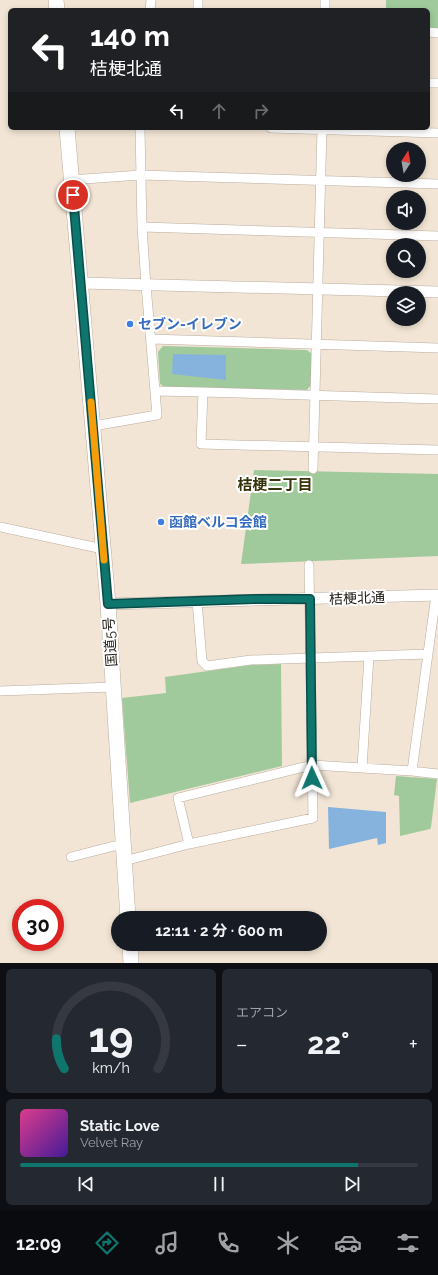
<!DOCTYPE html>
<html lang="ja">
<head>
<meta charset="utf-8">
<style>
	:root { --surface:#171b24; --page:#242831; --text:#f1f3f6; --muted:#9ea1a6; --line:#363941; --accent:#0f766e }
	body { margin:0; font-family:Raleway,"Noto Sans JP",sans-serif; background:var(--page); color:var(--text); height:100vh; display:flex; flex-direction:column; font-size:15px; white-space:nowrap }
	* { box-sizing:border-box; margin:0 }
	p { font-size:13px; color:var(--muted) }
	.icon { flex:none; width:22px; height:22px; fill:none; stroke:currentColor; stroke-width:2; stroke-linecap:round; stroke-linejoin:round }
	.map { position:relative; height:963px; overflow:hidden }
	.details { display:flex; flex-direction:column; gap:6px; padding:6px; background:#0d0f14; flex:1 }
	.details>* { flex:none }
	.top-card { position:absolute; left:8px; top:8px; width:422px; height:122px; border-radius:6px; box-shadow:0 2px 6px #0003; background:#202124; color:#fff; overflow:hidden }
	.needle { width:26px; rotate:11deg }
	.controls { position:absolute; left:386px; top:142px; display:grid; gap:8px }
	.controls a { display:grid; place-items:center; width:40px; height:40px; border-radius:50%; background:var(--surface); box-shadow:0 2px 6px #0003; font-size:20px }
	.speed { position:absolute; left:12px; top:899px; display:flex; gap:8px; font-size:20px; font-weight:700; text-align:center }
	.speed>* { display:grid; place-content:center; width:52px; height:52px; border-radius:50%; background:var(--surface); box-shadow:0 2px 6px #0003; line-height:1 }
	.speed .limit { border:6px solid #d22; background:#fff; color:#111 }
	.pin { position:absolute; display:grid; place-items:center; width:34px; height:34px; color:#fff; margin:-17px; border:2px solid #fff; border-radius:50%; box-shadow:0 1px 4px #0007 }
	.me { position:absolute; width:44px; margin:-22px; rotate:359deg; stroke-linejoin:round; filter:drop-shadow(0 0 3px #0008) }
	.turn { display:flex; align-items:center; gap:14px; height:84px; padding:0 16px; font-size:18px }
	.turn .icon { width:52px; height:52px; stroke-width:2.5 }
	.turn b { display:block; font-size:28px; line-height:34px }
	.lanes { display:flex; align-items:center; height:38px; padding:0 16px; background:#0003; justify-content:center; gap:20px; direction:ltr }
	.lanes .off { opacity:.35 }
	.big { font-size:30px; font-weight:700; line-height:1.1 }
	.details .tile { flex:1; display:flex; flex-direction:column; justify-content:center; gap:6px; min-width:0; padding:0 14px; border-radius:6px; background:var(--page) }
	.details .dial { align-items:center; gap:0 }
	.dial svg { height:104px; overflow:visible; fill:none; stroke:var(--line); stroke-width:7; stroke-linecap:round; text-anchor:middle }
	.dial text { fill:var(--text); stroke:none }
	.song { display:flex; align-items:center; gap:12px }
	.cover { width:48px; height:48px; border-radius:6px; background:linear-gradient(135deg,hsl(330 70% 55%),hsl(260 70% 35%)) }
	.played { height:4px; border-radius:2px; background:linear-gradient(90deg,var(--accent) 85%,var(--line) 85%) }
	.keys { display:flex; justify-content:space-around; direction:ltr }
	.heat { display:flex; justify-content:space-between; align-items:center; font-size:22px; direction:ltr }
	.details .tiles { flex:1; display:grid; gap:6px; grid-template-columns:1fr 1fr }
	.tile:last-child { grid-column:span 2 }
	.trip { position:absolute; left:111px; top:911px; width:216px; height:40px; border-radius:20px; background:var(--surface); box-shadow:0 2px 6px #0003; font-weight:700; line-height:40px; text-align:center }
	.tabs { display:flex; height:64px; justify-content:space-around; align-items:center; background:#090b0e; color:var(--muted) }
	.tabs .icon { width:28px; height:28px }
	.tabs .active { color:var(--accent) }
	.tabs b { font-size:18px; color:var(--text) }
	.map>svg:first-child { display:block }
	.green { fill:#a1ca9c }
	.water { fill:#86b3de }
	.lines { fill:none; stroke-linecap:round; stroke-linejoin:round }
	.minor-casing { stroke:#baad9f; stroke-width:10 }
	.tertiary-casing { stroke:#baad9f; stroke-width:12 }
	.trunk-casing { stroke:#baad9f; stroke-width:16 }
	.minor { stroke:#fff; stroke-width:9 }
	.tertiary { stroke:#fff; stroke-width:11 }
	.trunk { stroke:#fff; stroke-width:15 }
	.route-casing { stroke:#0a4d48; stroke-width:10 }
	.route { stroke:#0f766e; stroke-width:7 }
	.slow { stroke:#f59e0b; stroke-width:7 }
	.shop-dot { fill:#3f7fe0; stroke:#fff; stroke-width:1.5 }
	.labels { text-anchor:middle; dominant-baseline:central; stroke-width:4; stroke-linejoin:round; paint-order:stroke }
	.shop-label { font-size:14px; font-weight:bold; fill:#366cbe; stroke:#fff; text-anchor:start }
	.street-label { font-size:14px; fill:#201b15; stroke:#fff }
	.neighbourhood-label { font-size:15px; font-weight:bold; fill:#363409; stroke:#fff }
</style>
</head>
<body>
<div class="map">
<svg width="438" height="963" viewBox="0 0 438 963">
	<rect width="100%" height="100%" fill="#f2e5d5"/>
	<path class="green" d="M386,0H438V29L428,28V10H386Z
		M163,346L307,350L312,354L311,385L307,390L165,387L160,384L158,352Z
		M254,470L438,474V556L241,564Z
		M281,664L282,766L130,803L122,698L166,693L165,677L251,665Z
		M396,776L437,779L431,827L430,829L400,836L399,796L394,795Z"/>
	<path class="water" d="M173,354L226,355V380L172,374Z
		M328,807L386,812V843L378,845L377,838L329,849Z"/>
	<g class="lines">
		<defs>
			<path id="minor" d="M150,10L151,0
				M198,10V0
				M325,10V0
				M428,32L438,33
				M428,83H438
				M271,128L438,133
				M71,180L140,175L438,184
				M142,227L438,236
				M151,339L438,348
				M155,391L203,392L201,444L438,450
				M203,392L438,399
				M93,426L157,415L146,285L142,227L140,128
				M313,469L322,128
				M0,527L103,549
				M197,601L202,661L207,666L251,660L427,654
				M0,691L113,687
				M362,768L369,656
				M412,771L438,774
				M189,844L178,798L312,765L412,771L436,595
				M71,857L114,846H123
				M124,861L189,844L313,818L309,565"/>
			<path id="tertiary" d="M81,283L438,292
				M108,604L438,595"/>
			<path id="trunk" d="M56,0L57,10
				M67,128L108,604L128,918
				M130,944L131,963"/>
		</defs>
		<use href="#minor" class="minor-casing"/>
		<use href="#tertiary" class="tertiary-casing"/>
		<use href="#trunk" class="trunk-casing"/>
		<use href="#minor" class="minor"/>
		<use href="#tertiary" class="tertiary"/>
		<use href="#trunk" class="trunk"/>
	</g>
	<g class="lines">
		<defs>
			<path id="route" d="M73,195L108,604L254,599H310L312,778"/>
		</defs>
		<use href="#route" class="route-casing"/>
		<use href="#route" class="route"/>
		<path class="slow" d="M91,402L104,560"/>
	</g>
	<g class="shop-dot">
		<circle cx="130" cy="324" r="4"/>
		<circle cx="161" cy="522" r="4"/>
	</g>
	<g class="labels">
		<g class="shop-label">
			<text x="138" y="324">セブン-イレブン</text>
			<text x="169" y="522">函館ベルコ会館</text>
		</g>
		<g class="street-label">
			<text transform="translate(357 598) rotate(-2)">桔梗北通</text>
			<text transform="translate(110 642) rotate(-94)">国道5号</text>
		</g>
		<g class="neighbourhood-label">
			<text x="275" y="485">桔梗二丁目</text>
		</g>
	</g>
</svg>
<div class="controls">
<a><svg class="needle" viewBox="-14 -14 28 28"><path d="M0-13l5 13h-10z" fill="#e53935"/><path d="M0 13l5-13h-10z" fill="#9ea1a6"/></svg></a>
<a><svg class="icon" aria-label="sound" viewBox="0 0 24 24"><path d="M4 9h4l5-4v14l-5-4H4zM17 9q2 3 0 6"/></svg></a>
<a><svg class="icon" aria-label="search" viewBox="0 0 24 24"><circle cx="10" cy="10" r="6"/><path d="M15 15l6 6"/></svg></a>
<a><svg class="icon" aria-label="layers" viewBox="0 0 24 24"><path d="M12 4l9 5-9 5-9-5zM3 14l9 5 9-5"/></svg></a>
</div>
<div class="speed"><div class="limit">30</div></div>
<div class="pin" style="left:73px;top:195px;background:#d93025"><svg class="icon" aria-label="arrive" viewBox="0 0 24 24"><path d="M6 21V4h12l-3 4 3 4H6"/></svg></div>
<svg class="me" style="left:312px;top:778px" viewBox="-20 -20 40 40"><path d="M0-17L14 15 0 8-14 15z" fill="#0f766e" stroke="#fff" stroke-width="4"/></svg>
<div class="trip">12:11 · 2 分 · 600 m</div>
<div class="top-card">
<div class="turn"><svg class="icon" aria-label="left" viewBox="0 0 24 24"><path d="M17 20v-9H6M10 6l-5 5 5 5"/></svg><div><b>140 m</b>桔梗北通</div></div>
<div class="lanes"><svg class="icon" aria-label="left" viewBox="0 0 24 24"><path d="M17 20v-9H6M10 6l-5 5 5 5"/></svg><svg class="icon off" aria-label="ahead" viewBox="0 0 24 24"><path d="M12 20V5M6 11l6-6 6 6"/></svg><svg class="icon off" aria-label="right" viewBox="0 0 24 24"><path d="M7 20v-9h11M14 6l5 5-5 5"/></svg></div>
</div>
</div>
<section class="details">
<div class="tiles">
<div class="tile dial"><svg viewBox="0 0 100 80">
<path d="M14 69A42 42 0 1 1 86 69"/>
<path d="M14 69A42 42 0 0 1 8 46" stroke="#0f766e"/>
<text x="50" y="56" font-size="32" font-weight="700">19</text>
<text x="50" y="72" font-size="11">km/h</text>
</svg></div>
<div class="tile"><p>エアコン</p>
<div class="heat"><a>−</a><b class="big">22°</b><a>+</a></div>
</div>
<div class="tile">
<div class="song"><i class="cover"></i><div><b>Static Love</b><p>Velvet Ray</p></div></div>
<div class="played"></div>
<div class="keys"><svg class="icon" aria-label="previous" viewBox="0 0 24 24"><path d="M18 5L8 12l10 7zM5 5v14"/></svg><svg class="icon" aria-label="pause" viewBox="0 0 24 24"><path d="M8 5v14M16 5v14"/></svg><svg class="icon" aria-label="next" viewBox="0 0 24 24"><path d="M6 5l10 7-10 7zM19 5v14"/></svg></div>
</div>
</div>
</section>
<nav class="tabs">
<b>12:09</b>
<svg class="icon active" aria-label="directions" viewBox="0 0 24 24"><path d="M12 3l9 9-9 9-9-9zM9 14v-3h6M13 9l2 2-2 2"/></svg>
<svg class="icon" aria-label="music" viewBox="0 0 24 24"><path d="M9 18V5l10-2v13"/><circle cx="6" cy="18" r="3"/><circle cx="16" cy="16" r="3"/></svg>
<svg class="icon" aria-label="phone" viewBox="0 0 24 24"><path d="M5 4h4l2 5-3 2q2 4 5 5l2-3 5 2v4C11 20 4 13 5 4z"/></svg>
<svg class="icon" aria-label="climate" viewBox="0 0 24 24"><path d="M12 3v18M4 7l16 10M4 17L20 7"/></svg>
<svg class="icon" aria-label="car" viewBox="0 0 24 24"><path d="M5 17H2v-5l4-1 3-4h7l3 4 3 1v5h-3M9 17h6M6 11h13"/><circle cx="7" cy="17" r="2"/><circle cx="17" cy="17" r="2"/></svg>
<svg class="icon" aria-label="filters" viewBox="0 0 24 24"><path d="M4 7h16M4 17h16"/><circle cx="9" cy="7" r="2"/><circle cx="15" cy="17" r="2"/></svg>
</nav>
</body>
</html>
